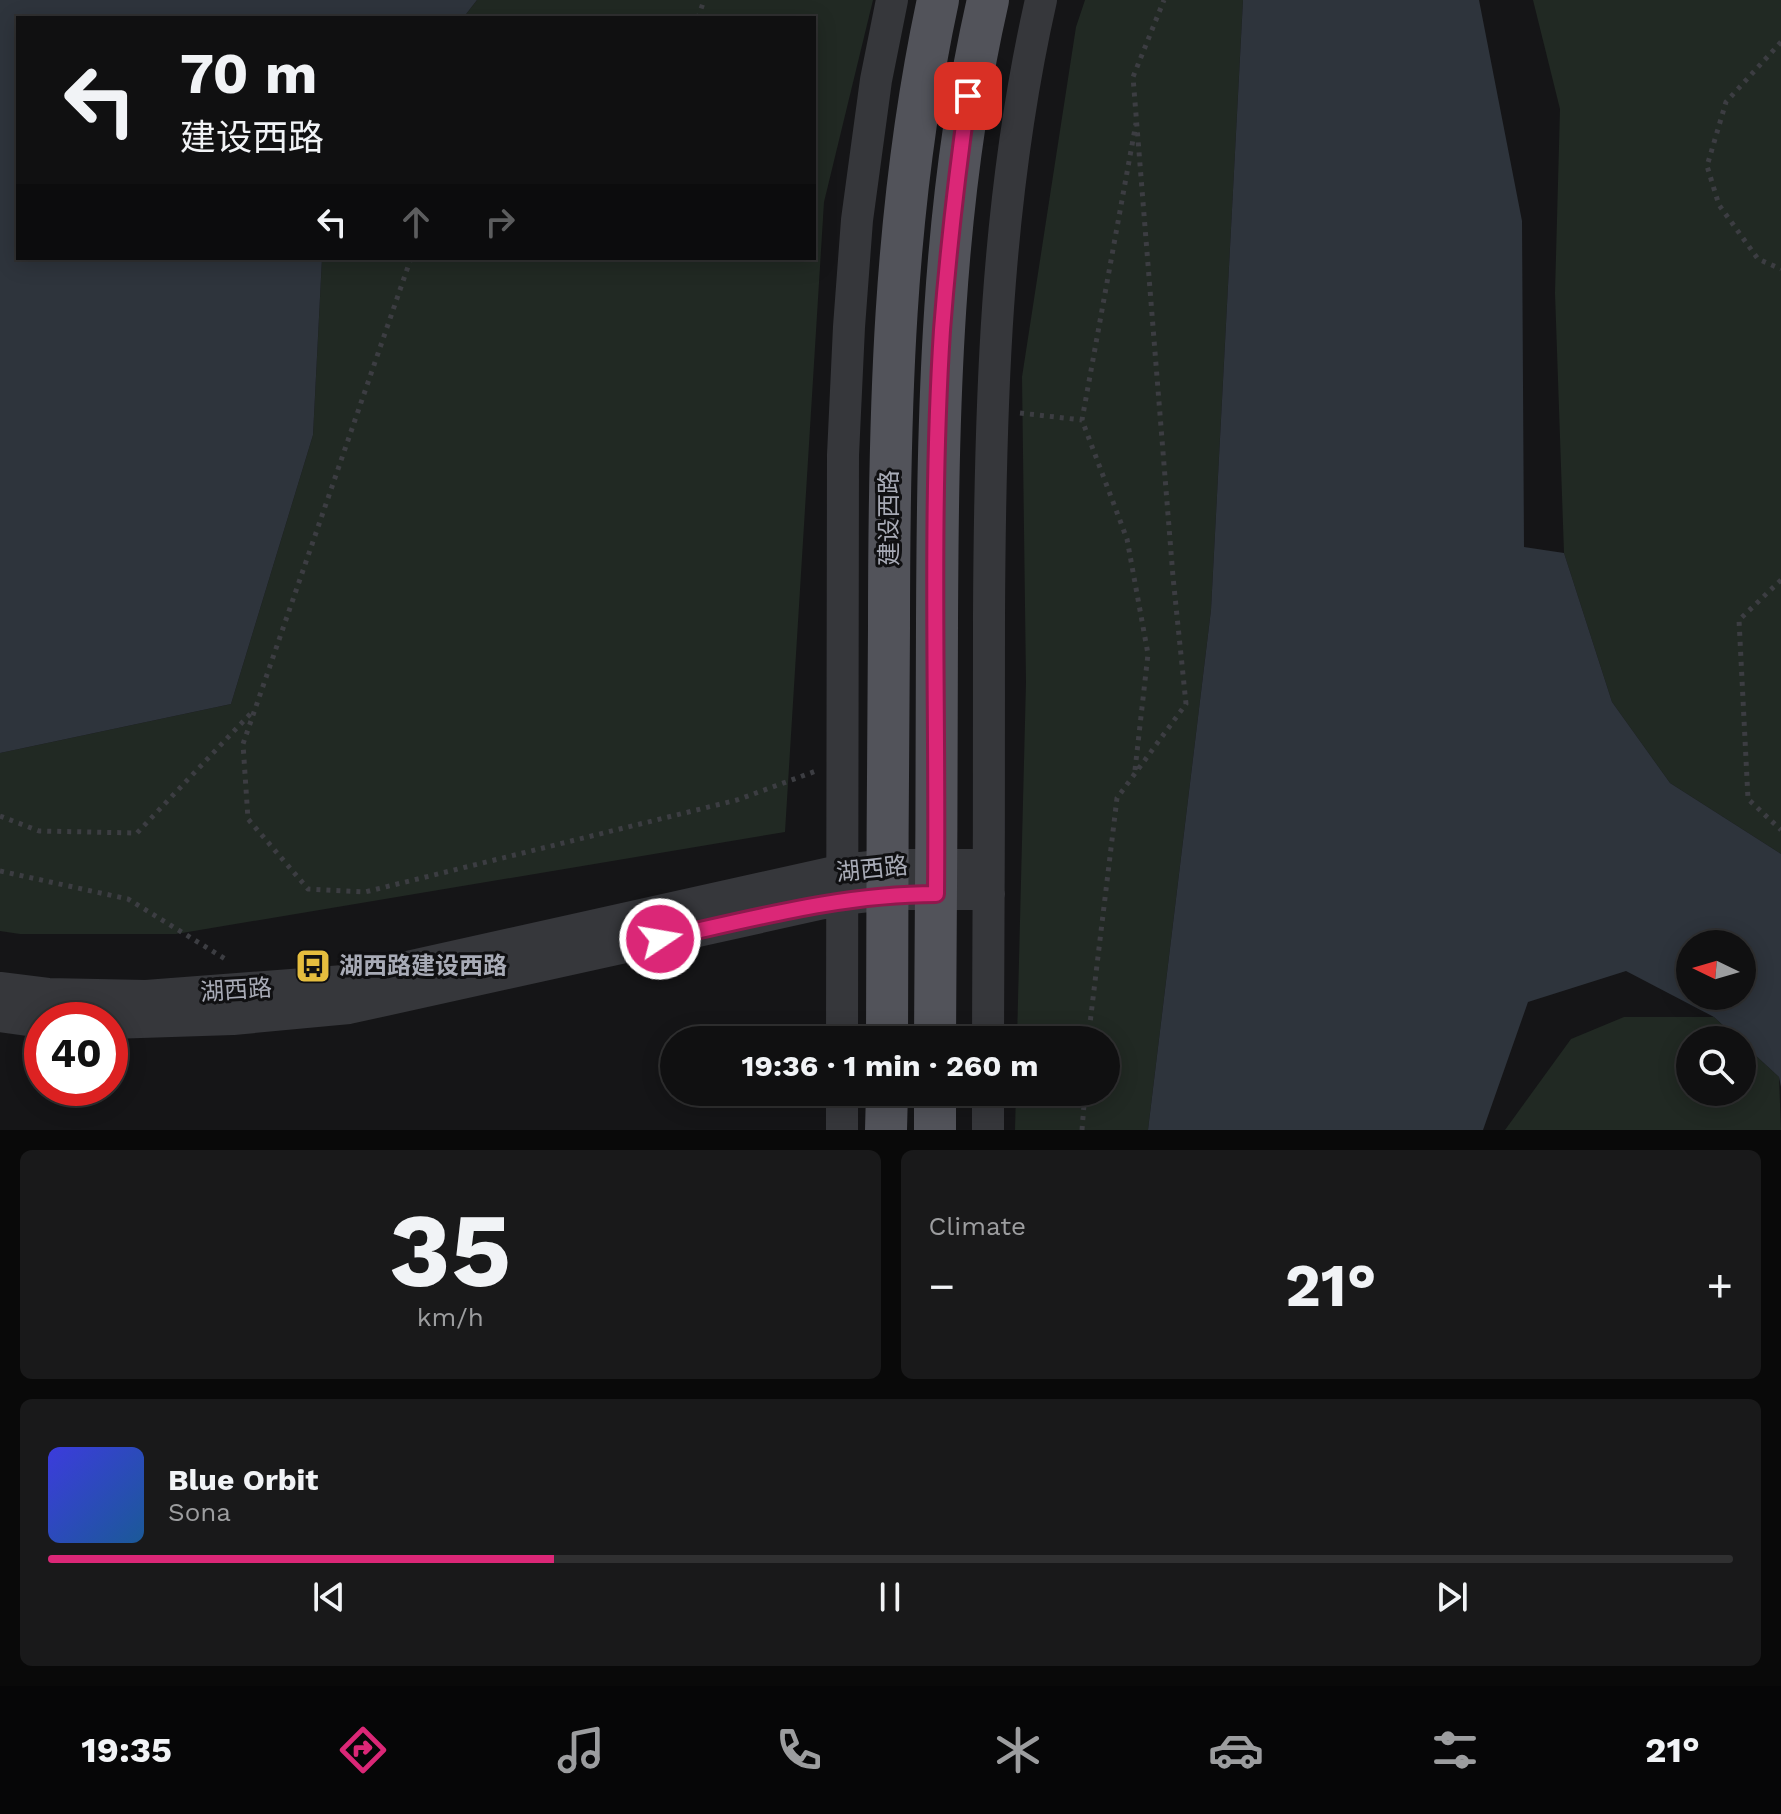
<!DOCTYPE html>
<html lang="en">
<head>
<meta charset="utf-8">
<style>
	:root { --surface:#101011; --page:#19191a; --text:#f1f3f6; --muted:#9c9d9f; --line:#303031; --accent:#db2777 }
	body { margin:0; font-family:"Work Sans","Noto Sans SC",sans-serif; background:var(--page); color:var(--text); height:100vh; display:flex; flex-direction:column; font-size:30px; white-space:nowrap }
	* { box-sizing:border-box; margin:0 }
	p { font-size:26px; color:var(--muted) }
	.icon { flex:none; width:44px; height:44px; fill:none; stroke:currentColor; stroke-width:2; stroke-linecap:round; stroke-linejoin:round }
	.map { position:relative; height:1130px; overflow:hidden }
	.side { display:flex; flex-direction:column; gap:20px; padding:20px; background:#090909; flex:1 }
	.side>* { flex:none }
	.banner { position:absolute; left:16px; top:16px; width:800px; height:244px; border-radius:0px; box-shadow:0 4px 20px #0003,0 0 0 2px var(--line); background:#101011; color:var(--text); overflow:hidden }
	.needle { width:52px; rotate:275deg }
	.tools { position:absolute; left:1676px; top:930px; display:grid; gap:16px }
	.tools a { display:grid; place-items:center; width:80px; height:80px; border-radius:50%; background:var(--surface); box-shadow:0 4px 20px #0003,0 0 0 2px var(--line); font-size:40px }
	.speed { position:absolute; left:24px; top:1002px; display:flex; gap:16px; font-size:40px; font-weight:700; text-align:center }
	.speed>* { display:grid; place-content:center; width:104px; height:104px; border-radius:50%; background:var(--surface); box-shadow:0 4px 20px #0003,0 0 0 2px var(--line); line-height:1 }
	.speed .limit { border:12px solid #d22; background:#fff; color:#111 }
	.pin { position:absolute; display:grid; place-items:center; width:68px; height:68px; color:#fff; margin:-34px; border-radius:16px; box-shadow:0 4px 12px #0006 }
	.me { position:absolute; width:88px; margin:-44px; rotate:78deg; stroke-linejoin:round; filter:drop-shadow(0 0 6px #0008) }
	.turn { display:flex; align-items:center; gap:28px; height:168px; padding:0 32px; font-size:36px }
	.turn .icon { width:104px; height:104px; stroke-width:2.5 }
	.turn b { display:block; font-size:56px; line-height:68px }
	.lanes { display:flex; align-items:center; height:76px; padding:0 32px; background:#0003; justify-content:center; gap:40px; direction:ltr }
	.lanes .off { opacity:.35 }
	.big { font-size:60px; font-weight:700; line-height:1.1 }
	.side .tile { flex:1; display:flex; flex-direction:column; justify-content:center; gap:12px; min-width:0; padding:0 28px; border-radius:12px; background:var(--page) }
	.side .dial { align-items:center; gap:0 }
	.dial b { font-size:104px; line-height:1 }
	.song { display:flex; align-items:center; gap:24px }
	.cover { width:96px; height:96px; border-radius:12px; background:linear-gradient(135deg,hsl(240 70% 55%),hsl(210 70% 35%)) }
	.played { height:8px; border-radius:4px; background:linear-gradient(90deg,var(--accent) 30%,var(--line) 30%) }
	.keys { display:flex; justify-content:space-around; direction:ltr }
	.heat { display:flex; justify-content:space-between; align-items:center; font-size:44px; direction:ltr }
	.side .tiles { flex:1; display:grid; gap:20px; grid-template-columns:1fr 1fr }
	.tile:last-child { grid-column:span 2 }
	.trip { position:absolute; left:660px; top:1026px; width:460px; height:80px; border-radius:40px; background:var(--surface); box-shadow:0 4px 20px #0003,0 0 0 2px var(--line); font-weight:700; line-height:80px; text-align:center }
	.menu { display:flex; height:128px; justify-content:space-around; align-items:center; background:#060607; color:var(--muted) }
	.menu .icon { width:56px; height:56px }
	.menu .current { color:var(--accent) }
	.menu b { font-size:36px; color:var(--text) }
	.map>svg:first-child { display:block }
	.green { fill:#212923 }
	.water { fill:#2e343c; fill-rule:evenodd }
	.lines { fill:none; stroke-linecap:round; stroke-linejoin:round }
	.path { stroke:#3c3d42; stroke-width:5; stroke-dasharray:4 6; stroke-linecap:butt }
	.tertiary { stroke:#36373b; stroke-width:32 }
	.primary { stroke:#52535a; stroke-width:42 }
	.route-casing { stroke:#8e194d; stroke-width:20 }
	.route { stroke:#db2777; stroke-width:14 }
	.labels { text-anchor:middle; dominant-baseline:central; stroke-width:6; stroke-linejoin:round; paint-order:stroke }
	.street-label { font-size:24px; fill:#a8abb6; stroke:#101012 }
	.poi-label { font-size:24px; font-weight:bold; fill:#a8abb6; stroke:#101012; text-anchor:start }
</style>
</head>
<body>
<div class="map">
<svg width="1781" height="1130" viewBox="0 0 1781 1130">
	<rect width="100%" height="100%" fill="#151517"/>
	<path class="green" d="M477,0H873L824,202L785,832L176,934H20L0,931V753L231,704L313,435L322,258H814V18H463Z
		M1085,0H1243L1211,610L1148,1130H1015L1016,1092H1106V1040H1017L1026,682L1022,377L1076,27Z
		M1533,0H1781V854L1670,783L1612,702L1564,553L1555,293L1560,109Z
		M1624,1017H1714L1738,1040H1690V1092H1742V1043L1779,1077L1781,1130H1505L1571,1039Z"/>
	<path class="water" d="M0,0H477L463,18H18V258H322L313,435L231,704L0,753Z
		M1243,0H1479L1522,221L1524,547L1564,553L1612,702L1670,783L1781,854V1087L1779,1077L1714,1017L1626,971L1528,1002L1483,1130H1148L1211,610ZM1690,944H1742V996H1690Z"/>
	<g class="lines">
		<path class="path" d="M698,18L704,0
			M1781,42L1726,102L1707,166L1719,205L1758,259L1781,269
			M411,258L243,744L248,819L308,889L365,892L737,800L816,771
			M1020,413L1082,420
			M1781,580L1739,620L1748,799L1781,830
			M1135,770L1148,654L1127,539L1082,420L1136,123
			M0,816L39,831L137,833L253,711
			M0,871L128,899L227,960
			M1088,1040L1117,798L1186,704L1173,577L1133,77L1164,0
			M1082,1130L1085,1092"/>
		<path class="tertiary" d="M0,988L48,994L146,996L344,981L843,870L888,865H988
			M0,1016L42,1022
			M110,1023L233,1019L349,1008L842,899L887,894H989
			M842,1040L843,455L849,327L857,220L876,80L892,0
			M988,1040C989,898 989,757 989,615C990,408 995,203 1041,0
			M842,1130V1092
			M988,1130V1092"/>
		<path class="primary" d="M887,1040C887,903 888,765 889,628C889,415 893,209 938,0
			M935,1040C936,900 937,761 937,621C938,412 941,205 988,0
			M886,1130L887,1092
			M935,1130V1092"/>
	</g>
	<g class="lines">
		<defs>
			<path id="route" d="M660,939C752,919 841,894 936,894C938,706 930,518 942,330C948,252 957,174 968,96"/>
		</defs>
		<use href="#route" class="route-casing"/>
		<use href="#route" class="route"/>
	</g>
	<defs>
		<symbol id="bus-square" viewBox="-11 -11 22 22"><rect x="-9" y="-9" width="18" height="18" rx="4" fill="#e5bd3e" stroke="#101012"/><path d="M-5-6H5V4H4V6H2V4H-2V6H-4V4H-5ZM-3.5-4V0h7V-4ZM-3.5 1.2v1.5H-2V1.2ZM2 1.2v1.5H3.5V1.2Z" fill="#111"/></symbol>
	</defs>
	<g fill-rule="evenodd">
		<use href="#bus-square" x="293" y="946" width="40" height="40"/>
	</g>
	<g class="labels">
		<g class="street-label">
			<text transform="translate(889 518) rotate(-90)">建设西路</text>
			<text transform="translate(872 869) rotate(-6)">湖西路</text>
			<text transform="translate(236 990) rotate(-4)">湖西路</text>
		</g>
		<g class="poi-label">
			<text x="339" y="966">湖西路建设西路</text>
		</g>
	</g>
</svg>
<div class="tools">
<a><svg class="needle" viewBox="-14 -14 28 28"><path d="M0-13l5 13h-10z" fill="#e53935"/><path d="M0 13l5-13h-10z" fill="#9c9d9f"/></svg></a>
<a><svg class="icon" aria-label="search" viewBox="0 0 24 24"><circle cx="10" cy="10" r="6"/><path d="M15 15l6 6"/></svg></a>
</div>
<div class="speed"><div class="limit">40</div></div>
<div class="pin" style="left:968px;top:96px;background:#d93025"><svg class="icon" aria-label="arrive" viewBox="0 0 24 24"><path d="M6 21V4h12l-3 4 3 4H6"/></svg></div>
<svg class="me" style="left:660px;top:939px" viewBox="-20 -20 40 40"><circle r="17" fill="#db2777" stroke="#fff" stroke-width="3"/><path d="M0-11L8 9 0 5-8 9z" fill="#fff"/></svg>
<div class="trip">19:36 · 1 min · 260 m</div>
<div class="banner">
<div class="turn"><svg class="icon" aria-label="left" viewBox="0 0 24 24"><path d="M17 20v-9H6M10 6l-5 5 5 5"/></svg><div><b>70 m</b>建设西路</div></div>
<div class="lanes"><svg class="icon" aria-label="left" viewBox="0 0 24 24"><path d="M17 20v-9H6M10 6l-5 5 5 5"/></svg><svg class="icon off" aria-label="ahead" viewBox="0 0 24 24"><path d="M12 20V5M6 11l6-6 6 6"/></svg><svg class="icon off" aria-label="right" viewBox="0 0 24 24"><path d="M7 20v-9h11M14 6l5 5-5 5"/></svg></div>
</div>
</div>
<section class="side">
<div class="tiles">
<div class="tile dial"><b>35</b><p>km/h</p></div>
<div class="tile"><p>Climate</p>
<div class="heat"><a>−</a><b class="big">21°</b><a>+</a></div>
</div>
<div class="tile">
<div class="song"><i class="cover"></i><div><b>Blue Orbit</b><p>Sona</p></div></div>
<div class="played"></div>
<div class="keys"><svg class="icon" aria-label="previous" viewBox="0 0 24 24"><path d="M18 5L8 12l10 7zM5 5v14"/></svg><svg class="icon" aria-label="pause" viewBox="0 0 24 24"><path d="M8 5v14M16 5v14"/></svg><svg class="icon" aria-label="next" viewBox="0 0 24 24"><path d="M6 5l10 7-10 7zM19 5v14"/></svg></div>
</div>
</div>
</section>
<nav class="menu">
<b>19:35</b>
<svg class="icon current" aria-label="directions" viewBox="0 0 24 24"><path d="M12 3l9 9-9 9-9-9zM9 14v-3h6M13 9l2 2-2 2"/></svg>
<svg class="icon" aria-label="music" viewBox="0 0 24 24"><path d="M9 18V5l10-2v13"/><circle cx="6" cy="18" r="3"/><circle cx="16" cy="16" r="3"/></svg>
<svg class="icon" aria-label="phone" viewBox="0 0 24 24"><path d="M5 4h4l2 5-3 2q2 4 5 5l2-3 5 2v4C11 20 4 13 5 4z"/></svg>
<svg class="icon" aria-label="climate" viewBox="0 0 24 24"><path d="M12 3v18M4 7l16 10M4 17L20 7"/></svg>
<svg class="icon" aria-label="car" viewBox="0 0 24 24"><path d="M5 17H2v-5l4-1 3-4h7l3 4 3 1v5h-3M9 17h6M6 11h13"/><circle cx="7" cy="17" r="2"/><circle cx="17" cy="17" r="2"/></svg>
<svg class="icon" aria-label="filters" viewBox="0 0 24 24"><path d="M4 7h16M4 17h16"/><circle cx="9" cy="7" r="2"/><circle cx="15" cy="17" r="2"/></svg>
<b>21°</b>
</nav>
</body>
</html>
